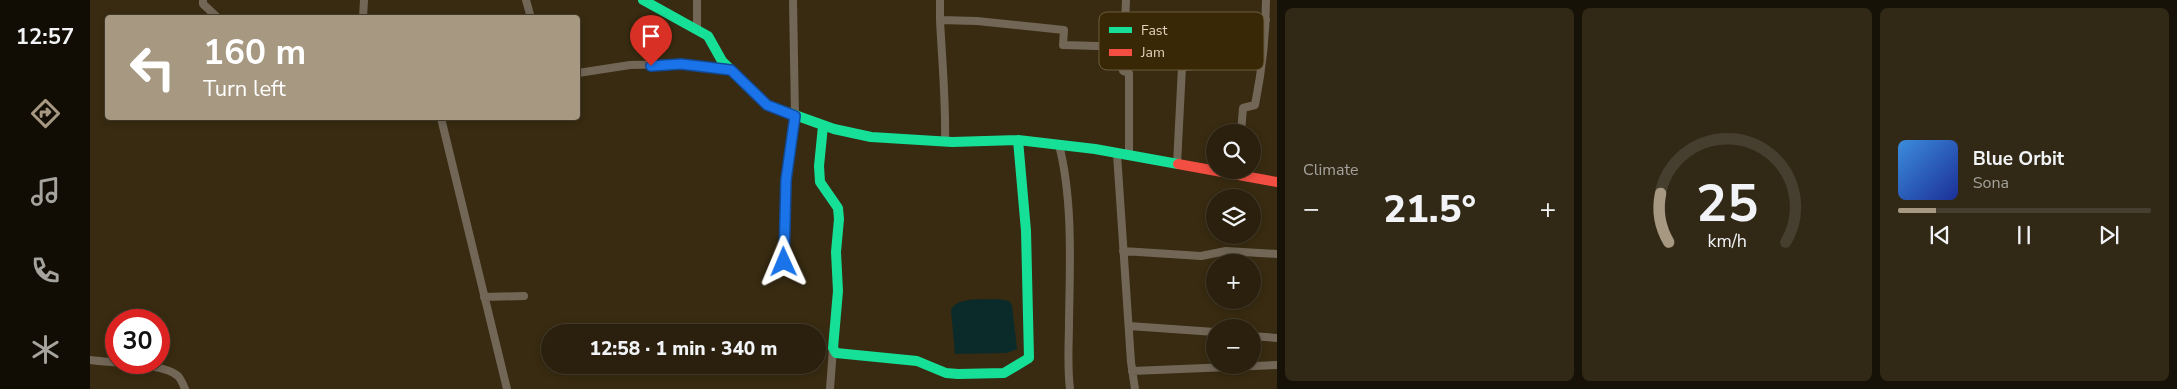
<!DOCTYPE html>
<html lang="en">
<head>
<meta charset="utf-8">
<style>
	:root { --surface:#2a200d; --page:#322816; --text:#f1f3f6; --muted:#a5a39d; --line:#463e2e; --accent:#a69881 }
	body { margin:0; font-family:"Nunito Sans",sans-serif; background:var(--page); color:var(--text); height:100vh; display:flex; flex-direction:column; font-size:19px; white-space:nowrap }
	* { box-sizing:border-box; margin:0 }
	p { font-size:16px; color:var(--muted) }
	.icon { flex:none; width:28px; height:28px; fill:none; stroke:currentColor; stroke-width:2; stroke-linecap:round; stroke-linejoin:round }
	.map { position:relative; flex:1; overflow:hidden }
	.drawer { display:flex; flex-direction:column; gap:8px; padding:8px; background:#171207; width:900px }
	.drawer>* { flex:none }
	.banner { position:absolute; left:15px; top:15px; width:475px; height:105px; border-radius:5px; box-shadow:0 2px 8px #0003,0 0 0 1px var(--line); background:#a69881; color:#fff; overflow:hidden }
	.buttons { position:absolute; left:1116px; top:124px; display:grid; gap:10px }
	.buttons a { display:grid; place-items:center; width:55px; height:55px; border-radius:50%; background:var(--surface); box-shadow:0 2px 8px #0003,0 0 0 1px var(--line); font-size:25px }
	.speed { position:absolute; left:15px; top:309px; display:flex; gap:10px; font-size:25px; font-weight:700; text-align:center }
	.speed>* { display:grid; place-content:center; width:65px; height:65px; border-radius:50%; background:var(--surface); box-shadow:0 2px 8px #0003,0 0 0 1px var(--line); line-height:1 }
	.speed .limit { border:8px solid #d22; background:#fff; color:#111 }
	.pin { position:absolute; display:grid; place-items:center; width:42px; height:42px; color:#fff; margin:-51px -21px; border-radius:50% 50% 50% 0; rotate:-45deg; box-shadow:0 0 5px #0007 }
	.pin .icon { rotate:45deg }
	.me { position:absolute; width:55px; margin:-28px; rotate:359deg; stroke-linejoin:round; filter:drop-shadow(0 0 4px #0008) }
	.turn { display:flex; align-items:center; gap:18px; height:105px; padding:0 15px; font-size:22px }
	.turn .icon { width:65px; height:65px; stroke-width:2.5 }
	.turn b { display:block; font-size:35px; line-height:42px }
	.big { font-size:38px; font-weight:800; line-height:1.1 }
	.drawer .widget { flex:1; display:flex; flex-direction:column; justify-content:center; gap:8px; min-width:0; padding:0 18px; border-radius:8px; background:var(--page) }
	.drawer .dial { align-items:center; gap:0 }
	.dial svg { height:130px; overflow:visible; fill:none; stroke:var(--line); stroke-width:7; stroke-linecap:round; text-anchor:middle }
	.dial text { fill:var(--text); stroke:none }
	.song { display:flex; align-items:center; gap:15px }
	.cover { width:60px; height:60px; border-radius:8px; background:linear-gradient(135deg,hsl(210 70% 55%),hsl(230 70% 35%)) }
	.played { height:5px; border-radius:2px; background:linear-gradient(90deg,var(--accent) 15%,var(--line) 15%) }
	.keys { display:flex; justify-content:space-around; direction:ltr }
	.heat { display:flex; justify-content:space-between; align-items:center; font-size:28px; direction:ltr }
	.drawer .tiles { flex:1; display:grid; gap:8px; grid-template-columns:repeat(3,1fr) }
	.trip { position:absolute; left:451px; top:324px; width:285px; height:50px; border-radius:25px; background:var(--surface); box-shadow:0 2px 8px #0003,0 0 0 1px var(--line); font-weight:800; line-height:50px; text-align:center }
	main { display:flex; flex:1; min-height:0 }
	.menu { display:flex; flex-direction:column; width:90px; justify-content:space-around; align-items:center; background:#110d05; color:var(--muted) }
	.menu .icon { width:35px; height:35px }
	.menu .current { color:var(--accent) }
	.menu b { font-size:22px; color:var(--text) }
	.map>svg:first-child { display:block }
	.water { fill:#0b2b2a }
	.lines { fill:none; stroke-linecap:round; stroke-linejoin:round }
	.street { stroke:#726757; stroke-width:8 }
	.fast { stroke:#16e098; stroke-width:10 }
	.jam { stroke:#f24e42; stroke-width:10 }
	.route-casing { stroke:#114b97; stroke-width:12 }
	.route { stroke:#1a73e8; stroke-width:9 }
	.key { fill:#392806; stroke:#6c5b3d; stroke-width:1 }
	.key-label { font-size:14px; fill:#e2d3bd }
</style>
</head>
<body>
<main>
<nav class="menu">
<b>12:57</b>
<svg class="icon current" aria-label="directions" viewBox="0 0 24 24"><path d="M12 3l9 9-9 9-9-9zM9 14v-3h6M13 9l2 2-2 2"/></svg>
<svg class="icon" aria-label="music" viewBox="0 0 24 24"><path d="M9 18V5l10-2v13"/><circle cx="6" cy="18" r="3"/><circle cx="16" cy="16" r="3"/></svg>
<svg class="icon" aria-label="phone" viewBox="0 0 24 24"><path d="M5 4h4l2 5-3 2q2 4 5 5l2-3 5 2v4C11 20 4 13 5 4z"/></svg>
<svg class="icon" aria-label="climate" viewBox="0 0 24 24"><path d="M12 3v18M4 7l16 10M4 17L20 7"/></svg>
</nav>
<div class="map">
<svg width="1187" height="389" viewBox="0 0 1187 389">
	<rect width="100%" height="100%" fill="#382b11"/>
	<path class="water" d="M908,299L919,301L922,305L927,349L917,353L865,354L861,310C867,296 894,300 908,299Z"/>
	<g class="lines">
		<path class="street" d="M113,0V4L128,18
			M436,0L441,18
			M850,0V20
			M1036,0L1033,71L1039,73V156
			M273,18L274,0
			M607,29V0
			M488,73L540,65L591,64L641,70
			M351,118L417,389
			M1151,132L1153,108L1165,105C1172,70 1176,36 1176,0
			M855,142C856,101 852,60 850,20L887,21L974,30L973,45H974L1104,49
			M969,145C983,199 980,265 979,320C979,344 977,366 980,389
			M1027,154L1041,362L1045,389
			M1087,164L1092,67L1104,66L1103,16L1176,20
			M1033,251L1111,256L1136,251L1187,254
			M688,275L694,262L696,179L705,116L703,0
			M394,297L434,296
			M1039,326L1125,332
			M1162,336L1187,338
			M0,360C20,363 74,363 88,376C91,379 93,384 95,389
			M1042,371L1187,365
			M740,389L743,348"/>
		<path class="fast" d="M553,0L618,36L632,61L677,105L744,129L781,137L862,142L928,140L1005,149L1088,164
			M733,126L729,166L730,182L748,208L749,219L746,252L748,291L743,348L746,353L827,361L856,373L868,374L914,373L939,358L936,231L928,140"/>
		<path class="jam" d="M1088,164L1187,182"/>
	</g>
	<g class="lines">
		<defs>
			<path id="route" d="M561,66L591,64L641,70L677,105L705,116L696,180L694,262"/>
		</defs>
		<use href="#route" class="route-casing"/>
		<use href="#route" class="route"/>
	</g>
	<rect x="1009" y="12" width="165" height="58" rx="8" class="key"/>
	<rect x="1019" y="27" width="23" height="6" fill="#16e098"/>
	<rect x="1019" y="49" width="23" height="7" fill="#f24e42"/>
	<g class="key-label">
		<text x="1051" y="35">Fast</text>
		<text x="1051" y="57">Jam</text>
	</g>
</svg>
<div class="buttons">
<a><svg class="icon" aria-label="search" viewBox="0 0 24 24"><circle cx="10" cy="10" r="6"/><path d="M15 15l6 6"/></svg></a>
<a><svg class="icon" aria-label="layers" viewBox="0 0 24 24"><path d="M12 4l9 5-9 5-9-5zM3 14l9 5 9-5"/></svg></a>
<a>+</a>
<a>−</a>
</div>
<div class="speed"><div class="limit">30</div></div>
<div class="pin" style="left:561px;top:66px;background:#d93025"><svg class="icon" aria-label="arrive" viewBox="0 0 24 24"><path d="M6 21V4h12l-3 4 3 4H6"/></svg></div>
<svg class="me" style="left:694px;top:262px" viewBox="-20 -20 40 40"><path d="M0-17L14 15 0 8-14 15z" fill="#1a73e8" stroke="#fff" stroke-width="4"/></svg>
<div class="trip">12:58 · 1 min · 340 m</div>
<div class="banner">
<div class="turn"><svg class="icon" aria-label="left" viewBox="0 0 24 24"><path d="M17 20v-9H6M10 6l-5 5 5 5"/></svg><div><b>160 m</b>Turn left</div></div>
</div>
</div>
<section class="drawer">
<div class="tiles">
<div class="widget"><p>Climate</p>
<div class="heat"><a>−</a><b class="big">21.5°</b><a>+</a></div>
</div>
<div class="widget dial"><svg viewBox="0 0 100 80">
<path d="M14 69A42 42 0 1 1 86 69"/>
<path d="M14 69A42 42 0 0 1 9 39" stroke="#a69881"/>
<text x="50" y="56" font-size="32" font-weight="700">25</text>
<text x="50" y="72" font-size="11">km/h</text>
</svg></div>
<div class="widget">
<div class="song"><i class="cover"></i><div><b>Blue Orbit</b><p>Sona</p></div></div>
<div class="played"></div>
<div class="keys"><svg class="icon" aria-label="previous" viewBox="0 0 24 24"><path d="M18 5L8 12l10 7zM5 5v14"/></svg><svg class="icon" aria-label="pause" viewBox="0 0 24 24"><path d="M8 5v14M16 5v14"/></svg><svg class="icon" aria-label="next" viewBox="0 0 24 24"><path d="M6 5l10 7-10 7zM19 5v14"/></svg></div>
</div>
</div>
</section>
</main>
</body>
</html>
